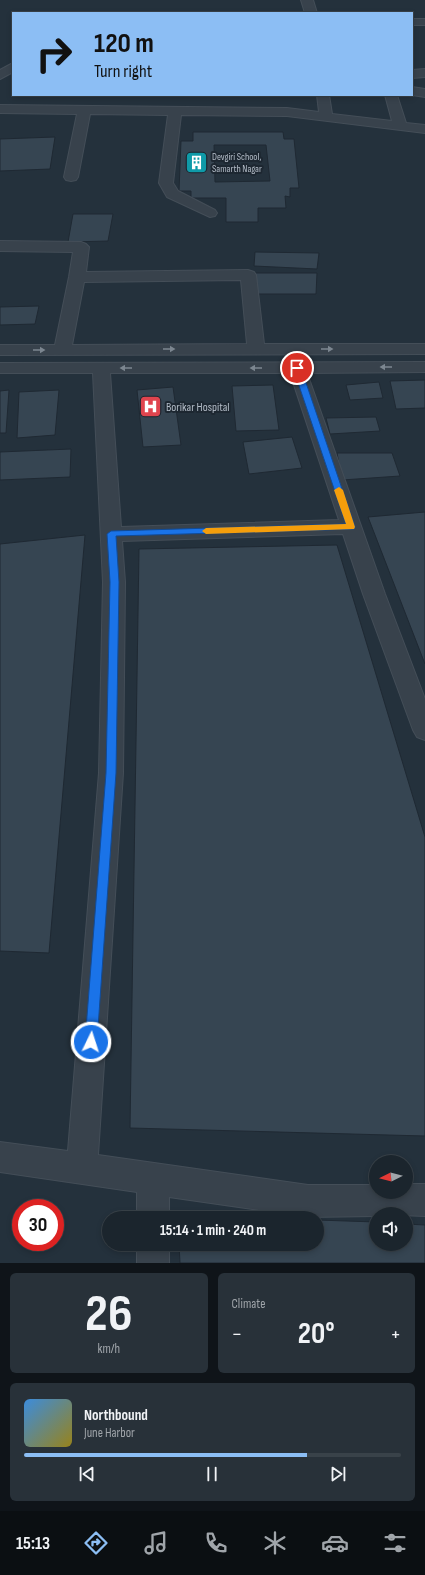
<!DOCTYPE html>
<html lang="en">
<head>
<meta charset="utf-8">
<style>
	:root { --surface:#1b252d; --page:#283139; --text:#f1f3f6; --muted:#a0a5aa; --line:#394249; --accent:#8cbef4 }
	body { margin:0; font-family:"Sofia Sans Condensed",sans-serif; background:var(--page); color:var(--text); height:100vh; display:flex; flex-direction:column; font-size:15px; white-space:nowrap }
	* { box-sizing:border-box; margin:0 }
	p { font-size:13px; color:var(--muted) }
	.icon { flex:none; width:22px; height:22px; fill:none; stroke:currentColor; stroke-width:2; stroke-linecap:round; stroke-linejoin:round }
	.map { position:relative; height:1263px; overflow:hidden }
	.drawer { display:flex; flex-direction:column; gap:10px; padding:10px; background:#0f1419; flex:1 }
	.drawer>* { flex:none }
	.hud { position:absolute; left:12px; top:12px; width:401px; height:84px; border-radius:0px; box-shadow:0 2px 6px #0003,0 0 0 1px var(--line); background:#8cbef4; color:#111; overflow:hidden }
	.needle { width:26px; rotate:264deg }
	.fabs { position:absolute; left:369px; top:1155px; display:grid; gap:8px }
	.fabs a { display:grid; place-items:center; width:44px; height:44px; border-radius:50%; background:var(--surface); box-shadow:0 2px 6px #0003,0 0 0 1px var(--line); font-size:20px }
	.speed { position:absolute; left:12px; top:1199px; display:flex; gap:8px; font-size:20px; font-weight:700; text-align:center }
	.speed>* { display:grid; place-content:center; width:52px; height:52px; border-radius:50%; background:var(--surface); box-shadow:0 2px 6px #0003,0 0 0 1px var(--line); line-height:1 }
	.speed .limit { border:6px solid #d22; background:#fff; color:#111 }
	.pin { position:absolute; display:grid; place-items:center; width:34px; height:34px; color:#fff; margin:-17px; border:2px solid #fff; border-radius:50%; box-shadow:0 1px 4px #0007 }
	.me { position:absolute; width:44px; margin:-22px; rotate:4deg; stroke-linejoin:round; filter:drop-shadow(0 0 3px #0008) }
	.turn { display:flex; align-items:center; gap:14px; height:84px; padding:0 16px; font-size:18px }
	.turn .icon { width:52px; height:52px; stroke-width:2.5 }
	.turn b { display:block; font-size:28px; line-height:34px }
	.big { font-size:30px; font-weight:700; line-height:1.1 }
	.drawer .widget { flex:1; display:flex; flex-direction:column; justify-content:center; gap:6px; min-width:0; padding:0 14px; border-radius:6px; background:var(--page) }
	.drawer .dial { align-items:center; gap:0 }
	.dial b { font-size:52px; line-height:1 }
	.song { display:flex; align-items:center; gap:12px }
	.cover { width:48px; height:48px; border-radius:6px; background:linear-gradient(135deg,hsl(210 70% 55%),hsl(50 70% 35%)) }
	.played { height:4px; border-radius:2px; background:linear-gradient(90deg,var(--accent) 75%,var(--line) 75%) }
	.keys { display:flex; justify-content:space-around; direction:ltr }
	.heat { display:flex; justify-content:space-between; align-items:center; font-size:22px; direction:ltr }
	.drawer .tiles { flex:1; display:grid; gap:10px; grid-template-columns:1fr 1fr }
	.widget:last-child { grid-column:span 2 }
	.trip { position:absolute; left:102px; top:1211px; width:222px; height:40px; border-radius:20px; background:var(--surface); box-shadow:0 2px 6px #0003,0 0 0 1px var(--line); font-weight:700; line-height:40px; text-align:center }
	.dock { display:flex; height:64px; justify-content:space-around; align-items:center; background:#0b0f12; color:var(--muted) }
	.dock .icon { width:28px; height:28px }
	.dock .current { color:var(--accent) }
	.dock b { font-size:18px; color:var(--text) }
	.map>svg:first-child { display:block }
	.building { fill:#364552; stroke:#1f2933; fill-rule:evenodd }
	.lines { fill:none; stroke-linecap:round; stroke-linejoin:round }
	.minor-casing { stroke:#444e58; stroke-width:2 }
	.minor { fill:#38424c; fill-rule:evenodd }
	.oneway { fill:#7c8690 }
	.route { fill:#1a73e8; stroke:#114b97 }
	.slow { fill:#f59e0b }
	.labels { text-anchor:middle; dominant-baseline:central; stroke-width:4; stroke-linejoin:round; paint-order:stroke }
	.far-poi-label { font-size:10px; fill:#b4bdc8; stroke:#1d2731; text-anchor:start }
	.poi-label { font-size:12px; fill:#b4bdc8; stroke:#1d2731; text-anchor:start }
</style>
</head>
<body>
<div class="map">
<svg width="425" height="1263" viewBox="0 0 425 1263">
	<rect width="100%" height="100%" fill="#24313c"/>
	<path class="building" d="M193,132H283L284,139H294L299,188H290V197L285,196L286,208H258V222H226V198H191V191H179L181,141H193ZM214,145H266L270,181L215,182Z
		M55,137L50,169L0,171V139Z
		M73,214H113L108,241L68,242Z
		M255,252L319,253L317,269L254,266Z
		M255,273H317L316,294H255Z
		M39,306L35,324L0,325V307Z
		M425,380V408L396,409L390,381Z
		M379,382L383,398L350,400L346,385Z
		M273,385L279,430L236,431L232,386Z
		M173,387L181,445L143,447L137,390Z
		M9,390L6,433H0V391Z
		M59,390L55,435L17,438L19,392Z
		M376,417L380,431L330,434L326,418Z
		M292,437L302,468L249,474L243,442Z
		M71,449L70,477L0,480V452Z
		M337,453H392L400,476L342,480Z
		M425,512V664L368,517Z
		M85,535L49,953L0,951V544Z
		M337,545L425,837V1136L130,1128L139,549Z
		M178,1214L273,1218H179Z
		M317,1220L376,1222V1244H406V1224L425,1225V1263H180L179,1244H317Z"/>
	<g class="lines">
		<defs>
			<path id="minor" d="M301,0H313L317,13H305Z
				M412,19H425V25H412Z
				M13,63V72L0,79V70Z
				M425,69V77L412,78V70Z
				M412,87L425,89V97L412,95Z
				M317,95H329L332,114L392,121L385,95H397L406,123L425,125V133L287,116L181,115L173,183L178,191L215,210L217,213L215,216L210,217L167,197L159,183L168,115L90,114L78,177L76,180L71,181L66,180L64,177L77,114L0,113V105L287,108L319,112Z
				M0,241L81,242L86,244L89,247L86,272L248,270L254,272L256,275L264,344H425V354L0,355V345H55L69,277L73,252L0,251ZM241,280L247,344L72,345L84,282Z
				M425,362V372L307,373L385,594L425,699V740L417,737L413,730L363,594L343,534L122,541L125,582L123,773L98,1155L308,1185H376V1192H406V1184H425V1216L376,1214V1216L308,1217L169,1197V1218H137V1192L0,1172V1142L68,1151L99,773L103,582L93,373H0V363ZM110,373H290L339,520L121,527Z
				M137,1244H169V1263H137Z"/>
		</defs>
		<use href="#minor" class="minor-casing"/>
		<use href="#minor" class="minor"/>
	</g>
	<defs><path id="oneway-solid" d="M-6-.8H1V-3.2L6.5 0L1 3.2V.8H-6Z"/></defs>
	<g class="oneway">
		<use href="#oneway-solid" transform="translate(169 349)"/>
		<use href="#oneway-solid" transform="translate(327 349)"/>
		<use href="#oneway-solid" transform="translate(39 350)"/>
		<use href="#oneway-solid" transform="translate(386 367) rotate(180)"/>
		<use href="#oneway-solid" transform="translate(126 368) rotate(180)"/>
		<use href="#oneway-solid" transform="translate(256 368) rotate(180)"/>
	</g>
	<path class="route" d="M297,365L301,368L355,527L354,529L116,536L119,582L116,773L97,1042L96,1046L91,1048L87,1046L85,1042L106,773L110,582L107,534L111,531L346,524L293,368Z"/>
	<path class="slow" d="M339,487L343,490L355,527L354,529L206,534L202,531L206,528L346,524L334,490Z"/>
	<defs>
		<symbol id="building-square" viewBox="-11 -11 22 22"><rect x="-9" y="-9" width="18" height="18" rx="4" fill="#0f9aa8" stroke="#1d2731"/><path d="M-4-6H4V6H1V3H-1V6H-4ZM-2.5-4.3h1.7v1.8h-1.7ZM.8-4.3h1.7v1.8H.8ZM-2.5-1h1.7V.8h-1.7ZM.8-1h1.7V.8H.8Z" fill="#fff"/></symbol>
		<symbol id="hospital-square" viewBox="-11 -11 22 22"><rect x="-9" y="-9" width="18" height="18" rx="4" fill="#e0444e" stroke="#1d2731"/><path d="M-5-5h3v3.5h4V-5h3V5h-3V1.5h-4V5h-3Z" fill="#fff"/></symbol>
	</defs>
	<g fill-rule="evenodd">
		<use href="#building-square" x="184" y="150" width="25" height="25"/>
		<use href="#hospital-square" x="138" y="394" width="25" height="25"/>
	</g>
	<g class="labels">
		<g class="far-poi-label">
			<text x="212" y="157">Devgiri School,<tspan x="212" dy="12">Samarth Nagar</tspan></text>
		</g>
		<g class="poi-label">
			<text x="166" y="407">Borikar Hospital</text>
		</g>
	</g>
</svg>
<div class="fabs">
<a><svg class="needle" viewBox="-14 -14 28 28"><path d="M0-13l5 13h-10z" fill="#e53935"/><path d="M0 13l5-13h-10z" fill="#a0a5aa"/></svg></a>
<a><svg class="icon" aria-label="sound" viewBox="0 0 24 24"><path d="M4 9h4l5-4v14l-5-4H4zM17 9q2 3 0 6"/></svg></a>
</div>
<div class="speed"><div class="limit">30</div></div>
<div class="pin" style="left:297px;top:368px;background:#d93025"><svg class="icon" aria-label="arrive" viewBox="0 0 24 24"><path d="M6 21V4h12l-3 4 3 4H6"/></svg></div>
<svg class="me" style="left:91px;top:1042px" viewBox="-20 -20 40 40"><circle r="17" fill="#1a73e8" stroke="#fff" stroke-width="3"/><path d="M0-11L8 9 0 5-8 9z" fill="#fff"/></svg>
<div class="trip">15:14 · 1 min · 240 m</div>
<div class="hud">
<div class="turn"><svg class="icon" aria-label="right" viewBox="0 0 24 24"><path d="M7 20v-9h11M14 6l5 5-5 5"/></svg><div><b>120 m</b>Turn right</div></div>
</div>
</div>
<section class="drawer">
<div class="tiles">
<div class="widget dial"><b>26</b><p>km/h</p></div>
<div class="widget"><p>Climate</p>
<div class="heat"><a>−</a><b class="big">20°</b><a>+</a></div>
</div>
<div class="widget">
<div class="song"><i class="cover"></i><div><b>Northbound</b><p>June Harbor</p></div></div>
<div class="played"></div>
<div class="keys"><svg class="icon" aria-label="previous" viewBox="0 0 24 24"><path d="M18 5L8 12l10 7zM5 5v14"/></svg><svg class="icon" aria-label="pause" viewBox="0 0 24 24"><path d="M8 5v14M16 5v14"/></svg><svg class="icon" aria-label="next" viewBox="0 0 24 24"><path d="M6 5l10 7-10 7zM19 5v14"/></svg></div>
</div>
</div>
</section>
<nav class="dock">
<b>15:13</b>
<svg class="icon current" aria-label="directions" viewBox="0 0 24 24"><path d="M12 3l9 9-9 9-9-9zM9 14v-3h6M13 9l2 2-2 2"/></svg>
<svg class="icon" aria-label="music" viewBox="0 0 24 24"><path d="M9 18V5l10-2v13"/><circle cx="6" cy="18" r="3"/><circle cx="16" cy="16" r="3"/></svg>
<svg class="icon" aria-label="phone" viewBox="0 0 24 24"><path d="M5 4h4l2 5-3 2q2 4 5 5l2-3 5 2v4C11 20 4 13 5 4z"/></svg>
<svg class="icon" aria-label="climate" viewBox="0 0 24 24"><path d="M12 3v18M4 7l16 10M4 17L20 7"/></svg>
<svg class="icon" aria-label="car" viewBox="0 0 24 24"><path d="M5 17H2v-5l4-1 3-4h7l3 4 3 1v5h-3M9 17h6M6 11h13"/><circle cx="7" cy="17" r="2"/><circle cx="17" cy="17" r="2"/></svg>
<svg class="icon" aria-label="filters" viewBox="0 0 24 24"><path d="M4 7h16M4 17h16"/><circle cx="9" cy="7" r="2"/><circle cx="15" cy="17" r="2"/></svg>
</nav>
</body>
</html>
